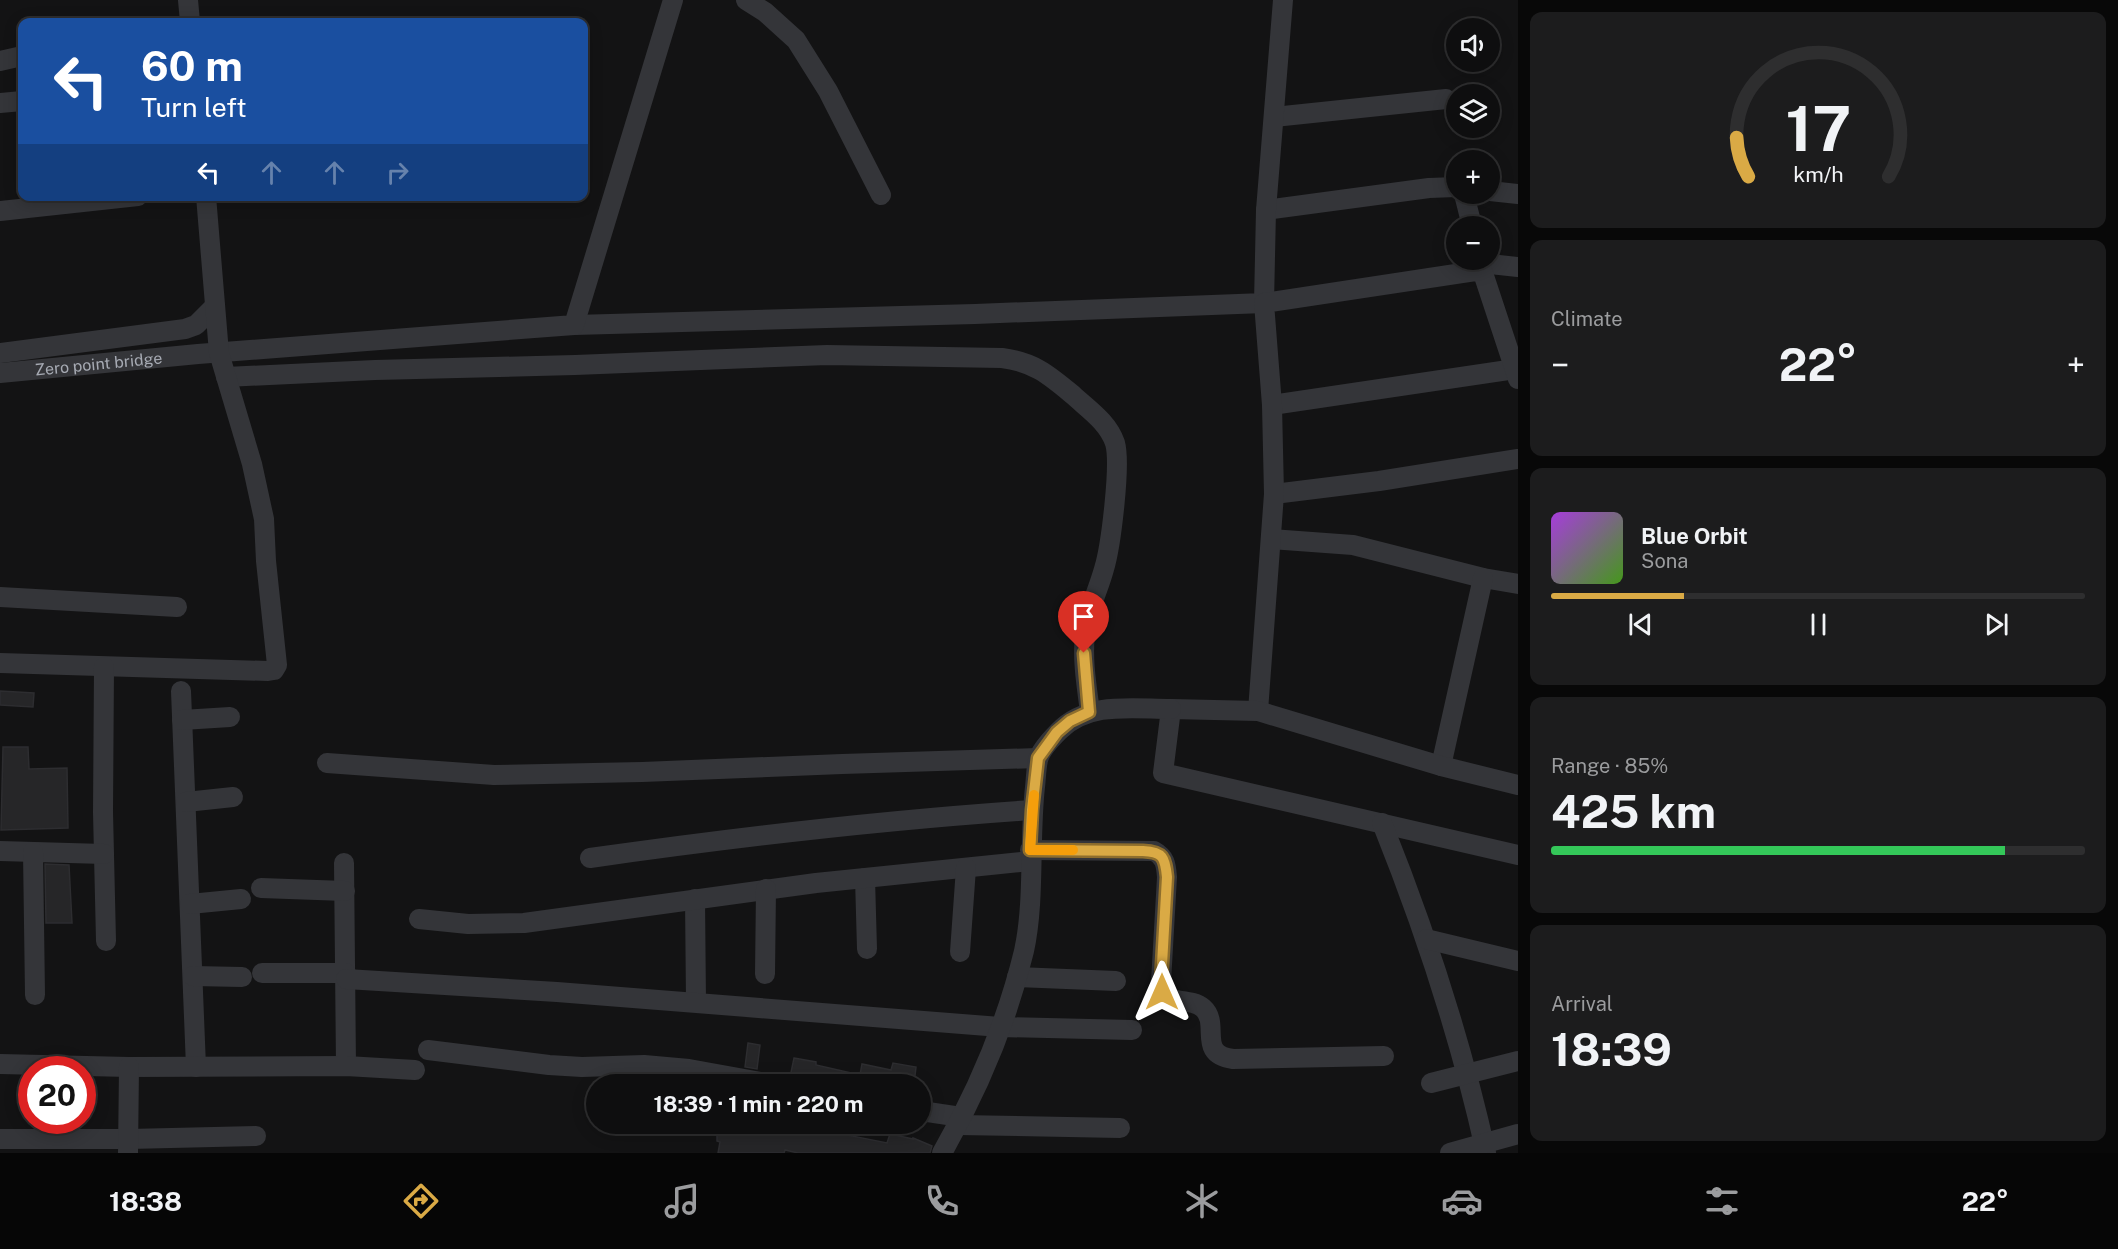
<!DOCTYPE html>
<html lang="en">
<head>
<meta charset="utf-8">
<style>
	:root { --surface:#0e0e0f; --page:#1c1c1d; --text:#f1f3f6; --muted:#9b9c9e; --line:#2e2e2f; --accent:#daaa45 }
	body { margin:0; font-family:"Public Sans",sans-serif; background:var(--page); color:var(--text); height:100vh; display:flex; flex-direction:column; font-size:22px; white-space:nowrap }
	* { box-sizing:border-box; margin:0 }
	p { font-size:20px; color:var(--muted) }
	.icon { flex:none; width:33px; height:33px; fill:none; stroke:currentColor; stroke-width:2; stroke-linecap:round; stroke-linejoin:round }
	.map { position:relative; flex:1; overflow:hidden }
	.side { display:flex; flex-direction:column; gap:12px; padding:12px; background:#080808; width:600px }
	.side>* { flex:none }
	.guide { position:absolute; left:18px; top:18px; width:570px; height:183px; border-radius:12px; box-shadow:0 3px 15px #0003,0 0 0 2px var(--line); background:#1a4fa0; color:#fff; overflow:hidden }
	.controls { position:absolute; left:1446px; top:18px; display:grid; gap:12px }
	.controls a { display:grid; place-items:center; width:54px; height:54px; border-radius:50%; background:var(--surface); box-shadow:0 3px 15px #0003,0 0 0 2px var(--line); font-size:30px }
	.speed { position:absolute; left:18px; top:1056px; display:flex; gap:12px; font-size:30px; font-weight:700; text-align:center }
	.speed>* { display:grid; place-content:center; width:78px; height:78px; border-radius:50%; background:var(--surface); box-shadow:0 3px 15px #0003,0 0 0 2px var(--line); line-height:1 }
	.speed .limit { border:9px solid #d22; background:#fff; color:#111 }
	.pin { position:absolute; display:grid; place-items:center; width:51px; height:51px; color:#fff; margin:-62px -26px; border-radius:50% 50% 50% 0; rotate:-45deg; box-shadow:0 0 6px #0007 }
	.pin .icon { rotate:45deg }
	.me { position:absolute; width:66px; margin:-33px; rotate:0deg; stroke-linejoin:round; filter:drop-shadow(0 0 4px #0008) }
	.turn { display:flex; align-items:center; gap:21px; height:126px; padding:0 24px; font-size:27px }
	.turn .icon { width:78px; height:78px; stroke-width:2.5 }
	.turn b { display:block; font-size:42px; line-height:51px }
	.lanes { display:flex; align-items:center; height:57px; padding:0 24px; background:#0003; justify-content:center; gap:30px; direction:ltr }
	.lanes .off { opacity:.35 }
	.big { font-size:45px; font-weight:700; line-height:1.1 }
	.side .tile { flex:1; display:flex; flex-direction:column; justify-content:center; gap:9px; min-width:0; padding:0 21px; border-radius:12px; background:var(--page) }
	.side .dial { align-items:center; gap:0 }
	.dial svg { height:156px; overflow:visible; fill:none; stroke:var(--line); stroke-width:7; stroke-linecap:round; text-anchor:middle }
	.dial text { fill:var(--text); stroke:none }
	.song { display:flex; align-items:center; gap:18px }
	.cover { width:72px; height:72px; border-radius:9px; background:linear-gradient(135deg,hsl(280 70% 55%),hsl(100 70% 35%)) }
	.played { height:6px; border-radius:3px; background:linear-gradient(90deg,var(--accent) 25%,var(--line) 25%) }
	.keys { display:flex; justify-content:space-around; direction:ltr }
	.heat { display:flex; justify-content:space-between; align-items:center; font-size:33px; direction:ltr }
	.charge { height:9px; border-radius:4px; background:linear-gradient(90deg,#34c759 85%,var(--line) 0) }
	.trip { position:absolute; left:586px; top:1074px; width:345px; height:60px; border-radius:30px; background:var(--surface); box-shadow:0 3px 15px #0003,0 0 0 2px var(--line); font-weight:700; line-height:60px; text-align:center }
	.menu { display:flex; height:96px; justify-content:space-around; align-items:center; background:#060606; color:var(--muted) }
	.menu .icon { width:42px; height:42px }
	.menu .active { color:var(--accent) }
	.menu b { font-size:27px; color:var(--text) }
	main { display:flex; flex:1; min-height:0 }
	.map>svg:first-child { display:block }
	.building { fill:#262628; stroke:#2d2d30; stroke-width:1.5 }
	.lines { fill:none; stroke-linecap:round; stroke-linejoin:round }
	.minor { stroke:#343539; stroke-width:20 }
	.route-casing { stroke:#8e6e2d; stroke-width:15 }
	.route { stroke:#daaa45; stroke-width:10 }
	.slow { stroke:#f59e0b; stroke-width:10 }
	.labels { text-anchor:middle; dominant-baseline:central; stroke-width:6; stroke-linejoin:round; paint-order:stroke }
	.street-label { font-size:16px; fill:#a6aab3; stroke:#0e0e0f }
</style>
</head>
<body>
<main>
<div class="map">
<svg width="1518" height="1153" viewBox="0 0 1518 1153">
	<rect width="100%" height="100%" fill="#131314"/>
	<path class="building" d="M0,691L34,693L33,707L0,705Z
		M3,747H28L29,769L67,768L68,828L1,830Z
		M45,864L69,865L72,923H46Z
		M748,1043L760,1045L757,1069L745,1067Z
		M794,1058L816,1062V1065L860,1075L862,1064L891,1070L893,1063L916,1067L914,1084H796L789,1082Z
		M717,1124H792L887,1143L890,1134L913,1139V1138L932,1146L930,1153H798L785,1150L784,1153H718L720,1142L717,1141Z"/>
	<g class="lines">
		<g class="minor">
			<path d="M188,0L190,22"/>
			<path d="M746,0L765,12L796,40L828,91L881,195"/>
			<path d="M0,61L22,56"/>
			<path d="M0,103L22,101"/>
			<path d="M1274,117L1446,99"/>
			<path d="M1490,191L1518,194"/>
			<path d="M1464,194L1472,226"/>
			<path d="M1266,210L1429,188L1456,187"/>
			<path d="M0,211L138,196"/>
			<path d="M1481,263L1518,267"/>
			<path d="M574,325L975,314L1264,303L1266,210L1283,0"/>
			<path d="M0,353L185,329L196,325L215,306"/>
			<path id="s1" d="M0,373L198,354L574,325L673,0"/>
			<path d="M226,377L375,370L575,365L827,355L1002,358C1034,362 1049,375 1073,395C1088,409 1108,422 1115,443C1121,464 1111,546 1104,569C1098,591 1087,612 1085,635C1082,660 1087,688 1090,712"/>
			<path d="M1272,405L1515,369"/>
			<path d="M1274,494L1379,481L1518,459"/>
			<path d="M1271,539L1353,545L1483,578L1518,584"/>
			<path d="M0,597L177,607"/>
			<path d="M0,663L268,671L274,670L277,665L266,561L264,519L252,464L219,353L206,196"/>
			<path d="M104,667L103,812L106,941"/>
			<path d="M181,691L196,1067"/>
			<path d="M1258,711L1274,494L1272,405L1264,303L1482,270L1518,379"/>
			<path d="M182,720L230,717"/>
			<path d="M327,763L494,775L642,772L842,764L1038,758"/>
			<path d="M1441,766L1483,578"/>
			<path d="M1518,785L1441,766L1258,711L1171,709L1163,773L1518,855"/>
			<path d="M186,802L233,797"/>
			<path d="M1382,823C1425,930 1461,1040 1486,1153"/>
			<path d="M1030,850L1154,851C1165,857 1166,864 1167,877L1161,982L1162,992L1167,998C1178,1002 1194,1000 1203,1008C1221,1024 1196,1054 1233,1059L1384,1056"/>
			<path d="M0,851L104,854"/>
			<path d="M33,852L35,995"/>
			<path d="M590,858C737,837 884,820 1032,810"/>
			<path d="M344,863L346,1066"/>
			<path d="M865,878L867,949"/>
			<path d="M261,888L345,891"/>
			<path d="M695,899L696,1002"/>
			<path d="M190,904L241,899"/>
			<path d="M419,919L468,924L524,923L816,883L1030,861"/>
			<path d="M1426,939L1518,961"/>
			<path d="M960,952L966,868"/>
			<path d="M262,973H346"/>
			<path d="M765,974L766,889"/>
			<path d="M193,976L242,977"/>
			<path d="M1017,977L1116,981"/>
			<path d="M346,979L557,992L1000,1027L1132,1030"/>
			<path d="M428,1050L549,1065L582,1067L644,1065L689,1069L772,1084"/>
			<path d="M0,1064L129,1067L346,1066L415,1070"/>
			<path d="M1431,1083L1518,1061"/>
			<path d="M921,1111L961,1117"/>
			<path d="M958,1125L1120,1128"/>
			<path d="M0,1139H129L256,1136"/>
			<path d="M128,1153L129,1067"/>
			<path d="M942,1153C978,1090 1007,1021 1024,951C1035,901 1029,840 1035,787C1036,779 1036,769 1038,760C1040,751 1052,738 1059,731C1088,701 1133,709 1171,709"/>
			<path d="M1450,1153L1518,1134"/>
		</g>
	</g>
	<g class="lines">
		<defs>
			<path id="route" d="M1084,653L1089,712L1070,721L1057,732L1038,758L1032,810L1030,850L1143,851C1163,852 1165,857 1167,877L1161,982L1162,992"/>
		</defs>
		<use href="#route" class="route-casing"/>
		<use href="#route" class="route"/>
		<path class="slow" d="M1034,795L1030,850H1073"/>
	</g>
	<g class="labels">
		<g class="street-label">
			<text stroke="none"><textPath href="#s1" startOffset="99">Zero point bridge</textPath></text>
		</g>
	</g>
</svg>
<div class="controls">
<a><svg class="icon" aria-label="sound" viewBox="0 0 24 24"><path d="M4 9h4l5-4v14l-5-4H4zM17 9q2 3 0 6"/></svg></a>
<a><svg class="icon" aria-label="layers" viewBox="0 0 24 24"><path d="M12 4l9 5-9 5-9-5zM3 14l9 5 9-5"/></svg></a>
<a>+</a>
<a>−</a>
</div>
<div class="speed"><div class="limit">20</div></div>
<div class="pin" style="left:1084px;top:653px;background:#d93025"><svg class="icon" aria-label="arrive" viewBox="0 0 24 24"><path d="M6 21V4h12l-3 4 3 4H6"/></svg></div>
<svg class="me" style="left:1162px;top:992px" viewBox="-20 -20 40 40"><path d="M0-17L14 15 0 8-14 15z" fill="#daaa45" stroke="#fff" stroke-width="4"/></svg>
<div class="trip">18:39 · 1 min · 220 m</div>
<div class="guide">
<div class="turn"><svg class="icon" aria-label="left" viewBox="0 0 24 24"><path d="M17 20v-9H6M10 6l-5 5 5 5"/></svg><div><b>60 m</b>Turn left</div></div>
<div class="lanes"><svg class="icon" aria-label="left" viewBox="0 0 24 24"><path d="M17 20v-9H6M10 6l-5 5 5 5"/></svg><svg class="icon off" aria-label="ahead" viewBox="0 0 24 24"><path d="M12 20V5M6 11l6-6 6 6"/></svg><svg class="icon off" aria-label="ahead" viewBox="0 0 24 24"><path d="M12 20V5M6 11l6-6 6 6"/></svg><svg class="icon off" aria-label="right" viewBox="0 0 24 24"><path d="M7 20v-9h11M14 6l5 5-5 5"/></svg></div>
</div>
</div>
<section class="side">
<div class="tile dial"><svg viewBox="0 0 100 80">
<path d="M14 69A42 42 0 1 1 86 69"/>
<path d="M14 69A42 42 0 0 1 8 49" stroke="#daaa45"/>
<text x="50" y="56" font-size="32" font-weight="700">17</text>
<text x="50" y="72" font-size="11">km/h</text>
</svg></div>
<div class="tile"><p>Climate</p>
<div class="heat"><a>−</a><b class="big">22°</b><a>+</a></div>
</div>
<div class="tile">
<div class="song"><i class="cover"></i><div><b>Blue Orbit</b><p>Sona</p></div></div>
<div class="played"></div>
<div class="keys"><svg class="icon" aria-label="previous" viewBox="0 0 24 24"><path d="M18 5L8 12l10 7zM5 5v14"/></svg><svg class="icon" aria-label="pause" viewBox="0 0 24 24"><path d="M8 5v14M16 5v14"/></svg><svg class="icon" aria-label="next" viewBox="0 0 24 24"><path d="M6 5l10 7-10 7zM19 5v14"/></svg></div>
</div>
<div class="tile"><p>Range · 85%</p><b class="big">425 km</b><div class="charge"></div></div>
<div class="tile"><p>Arrival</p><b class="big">18:39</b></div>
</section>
</main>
<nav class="menu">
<b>18:38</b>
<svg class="icon active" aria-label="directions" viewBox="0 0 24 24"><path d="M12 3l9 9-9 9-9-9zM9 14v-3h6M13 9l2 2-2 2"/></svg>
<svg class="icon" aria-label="music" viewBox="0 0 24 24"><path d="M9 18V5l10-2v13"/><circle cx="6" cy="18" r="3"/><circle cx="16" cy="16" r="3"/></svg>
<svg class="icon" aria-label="phone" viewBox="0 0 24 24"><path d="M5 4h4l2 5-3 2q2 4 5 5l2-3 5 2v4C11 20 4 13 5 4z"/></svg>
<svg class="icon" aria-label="climate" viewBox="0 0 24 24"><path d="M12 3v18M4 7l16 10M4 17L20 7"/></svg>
<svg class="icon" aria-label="car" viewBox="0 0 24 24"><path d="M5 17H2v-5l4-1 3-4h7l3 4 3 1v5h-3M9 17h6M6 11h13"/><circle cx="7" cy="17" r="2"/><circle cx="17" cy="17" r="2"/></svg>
<svg class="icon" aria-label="filters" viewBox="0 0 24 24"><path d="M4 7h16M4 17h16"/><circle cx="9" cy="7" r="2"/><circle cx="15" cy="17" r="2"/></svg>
<b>22°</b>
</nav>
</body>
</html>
